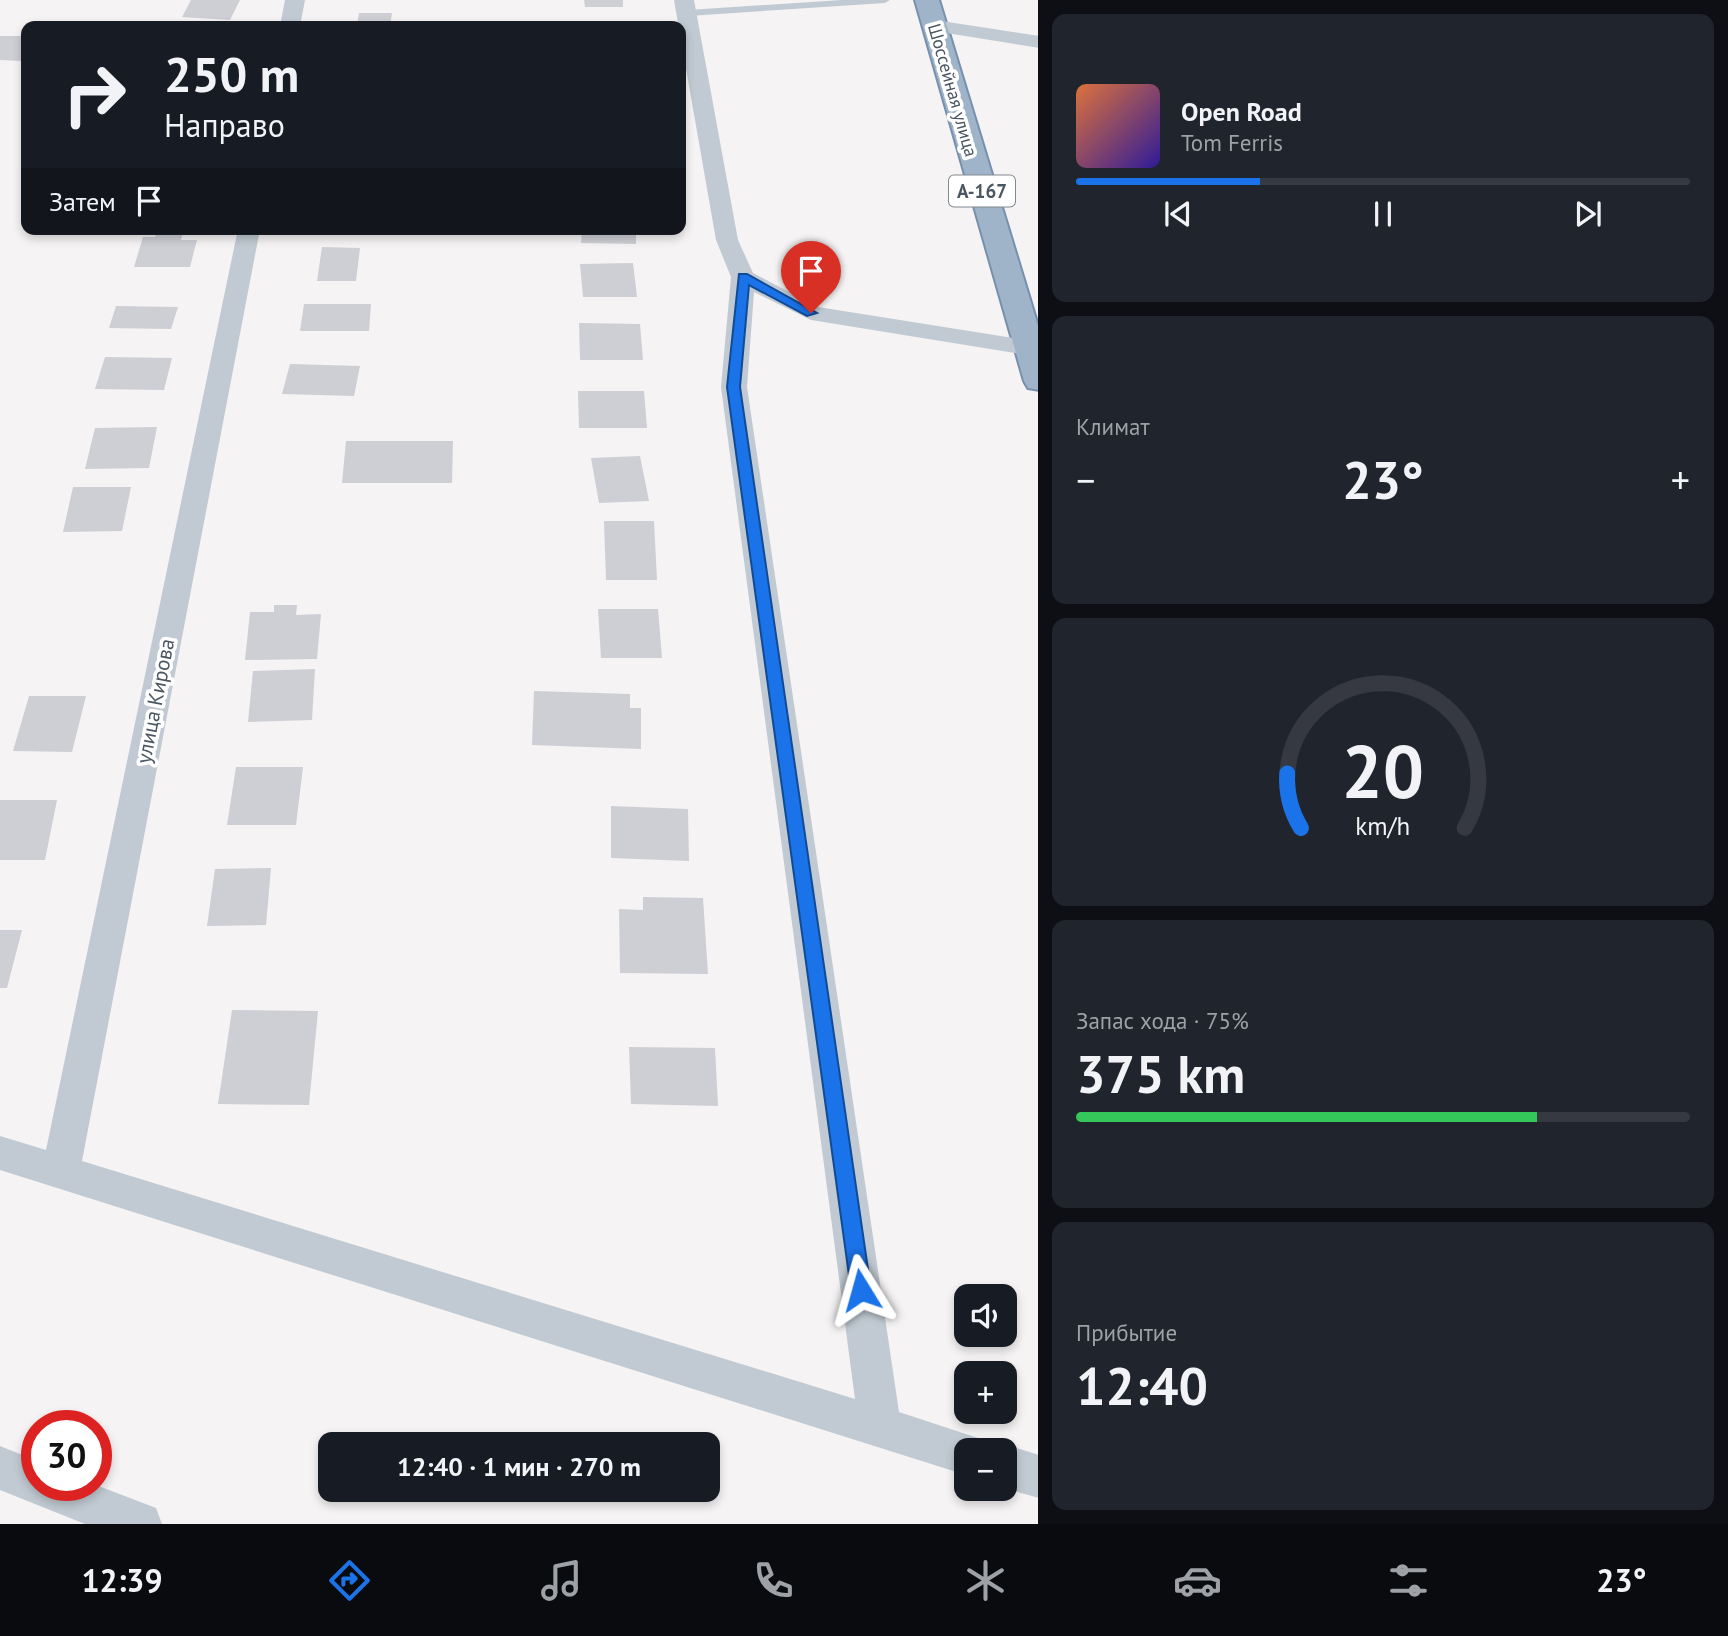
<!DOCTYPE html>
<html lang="ru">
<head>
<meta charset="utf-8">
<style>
	:root { --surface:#171b24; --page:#20242c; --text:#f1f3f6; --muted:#9ea1a6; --line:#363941; --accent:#1a73e8 }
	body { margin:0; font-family:"PT Sans",sans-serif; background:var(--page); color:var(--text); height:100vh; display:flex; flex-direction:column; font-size:26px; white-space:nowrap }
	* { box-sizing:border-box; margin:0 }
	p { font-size:23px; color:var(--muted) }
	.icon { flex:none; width:38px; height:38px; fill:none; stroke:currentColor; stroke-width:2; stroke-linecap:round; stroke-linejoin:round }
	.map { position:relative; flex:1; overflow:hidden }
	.panel { display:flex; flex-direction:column; gap:14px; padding:14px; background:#0d0f14; width:690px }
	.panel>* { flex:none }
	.top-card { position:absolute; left:21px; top:21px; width:665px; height:214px; border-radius:14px; box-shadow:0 4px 10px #0003; background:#171b24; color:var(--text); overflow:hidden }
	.controls { position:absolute; left:954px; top:1284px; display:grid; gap:14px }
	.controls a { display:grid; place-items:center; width:63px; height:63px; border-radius:14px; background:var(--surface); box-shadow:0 4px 10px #0003; font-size:35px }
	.speed { position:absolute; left:21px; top:1410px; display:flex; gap:14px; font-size:35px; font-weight:700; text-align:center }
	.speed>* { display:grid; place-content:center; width:91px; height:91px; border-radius:50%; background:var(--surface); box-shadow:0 4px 10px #0003; line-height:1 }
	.speed .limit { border:10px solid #d22; background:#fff; color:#111 }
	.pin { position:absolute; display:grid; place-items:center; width:60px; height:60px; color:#fff; margin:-72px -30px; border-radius:50% 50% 50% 0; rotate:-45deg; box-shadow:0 0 7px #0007 }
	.pin .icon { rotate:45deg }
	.me { position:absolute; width:77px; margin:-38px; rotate:352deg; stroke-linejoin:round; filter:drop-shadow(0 0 5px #0008) }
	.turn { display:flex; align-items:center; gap:24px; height:147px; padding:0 28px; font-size:32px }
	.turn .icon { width:91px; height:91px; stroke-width:2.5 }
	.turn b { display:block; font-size:49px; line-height:60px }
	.then { display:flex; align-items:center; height:66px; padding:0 28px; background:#0003; gap:14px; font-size:26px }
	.big { font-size:52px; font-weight:800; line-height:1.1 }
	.panel .tile { flex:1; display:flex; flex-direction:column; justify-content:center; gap:10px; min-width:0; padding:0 24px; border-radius:14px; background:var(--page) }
	.panel .dial { align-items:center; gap:0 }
	.dial svg { height:182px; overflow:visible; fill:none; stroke:var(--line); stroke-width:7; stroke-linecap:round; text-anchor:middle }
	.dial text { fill:var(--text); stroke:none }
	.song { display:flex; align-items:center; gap:21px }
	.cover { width:84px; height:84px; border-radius:10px; background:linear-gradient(135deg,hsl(20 70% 55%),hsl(250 70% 35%)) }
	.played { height:7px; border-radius:4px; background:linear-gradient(90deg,var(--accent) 30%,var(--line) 30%) }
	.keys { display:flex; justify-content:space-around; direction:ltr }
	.heat { display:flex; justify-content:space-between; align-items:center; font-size:38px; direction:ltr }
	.charge { height:10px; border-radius:5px; background:linear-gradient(90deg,#34c759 75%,var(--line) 0) }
	.trip { position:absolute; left:318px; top:1432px; width:402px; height:70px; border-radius:14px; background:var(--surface); box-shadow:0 4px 10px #0003; font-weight:800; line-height:70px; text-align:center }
	.menu { display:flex; height:112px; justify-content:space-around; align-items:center; background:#090b0e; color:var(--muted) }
	.menu .icon { width:49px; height:49px }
	.menu .active { color:var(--accent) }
	.menu b { font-size:32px; color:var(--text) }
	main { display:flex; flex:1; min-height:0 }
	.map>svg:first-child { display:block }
	.building { fill:#cdcfd5 }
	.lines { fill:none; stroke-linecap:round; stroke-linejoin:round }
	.trunk-casing { stroke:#7690ad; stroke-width:4 }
	.service { fill:#c1cad2; fill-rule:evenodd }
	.minor { fill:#c1cad2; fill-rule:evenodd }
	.trunk { fill:#9fb4c9; fill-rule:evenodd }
	.route { fill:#1a73e8; stroke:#114b97; stroke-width:2 }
	.labels { text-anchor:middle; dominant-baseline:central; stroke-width:7; stroke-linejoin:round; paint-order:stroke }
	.far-street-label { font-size:18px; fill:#4a5661; stroke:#fff }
	.shield { fill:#fff; stroke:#808990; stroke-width:2 }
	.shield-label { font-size:19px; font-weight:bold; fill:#4a5661 }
	.street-label { font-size:21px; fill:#4a5661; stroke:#fff }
</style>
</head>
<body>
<main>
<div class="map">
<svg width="1039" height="1524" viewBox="0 0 1039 1524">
	<rect width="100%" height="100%" fill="#f5f3f3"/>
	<path class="building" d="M191,0H240L230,20L182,17Z
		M584,0H623V7H585Z
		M359,13H392L390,26H357Z
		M582,22H616L617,26H582Z
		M0,36H26V53L22,61L0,60Z
		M582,229H636V244L581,243Z
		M156,233H183L181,240H197L190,267H134L143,237H155Z
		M322,247L360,248L356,281H317Z
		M633,263L637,297H583L580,264Z
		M304,304H371L369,331H300Z
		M116,306L178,307L171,329L109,328Z
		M579,323L640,324L643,360H580Z
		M105,357L172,358L164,390L95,389Z
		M290,364L360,366L354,396L282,394Z
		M578,391H644L647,428H579Z
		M157,427L149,468L85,469L95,428Z
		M346,441H453L452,483H342Z
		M640,456L649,501L599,503L591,458Z
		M73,487H131L122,531L63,532Z
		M604,521H654L657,580H606Z
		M274,605H297L296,615L321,614L317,659L245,660L250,612H274Z
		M598,609H658L662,658H601Z
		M315,669L312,720L248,722L253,671Z
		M534,691L630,694V708H641V749L532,745Z
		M29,696H86L72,752L13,751Z
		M236,767H303L296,825H227Z
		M0,800H57L45,860H0Z
		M611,806L688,809L689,861L611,858Z
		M271,868L266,925L207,926L215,869Z
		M643,897L703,898L708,974L620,973L619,909L643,910Z
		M0,930H22L7,988H0Z
		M232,1010L318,1011L309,1105L218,1104Z
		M629,1047L715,1048L718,1106L631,1104Z"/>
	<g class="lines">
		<defs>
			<path id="trunk" d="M915,0H939L1039,329V390L1028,388L1024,381Z"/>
		</defs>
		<use href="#trunk" class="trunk-casing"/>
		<path class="service" d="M842,0H890L885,3L688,16L683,13L688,10Z"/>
		<path class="minor" d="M285,0H305L300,26H280Z
			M674,0H694L738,240L753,273L818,307L1039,342V357L811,320L754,292L747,387L899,1412L981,1439L986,1451H966V1475L0,1170V1136L46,1150L238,229H260L82,1161L855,1399L721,387L731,277L716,240Z
			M935,20L1039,36V48L928,30L925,26L928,22Z
			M1004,1444L1039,1455V1498L1004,1488V1451H989Z
			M0,1446L37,1461V1486L96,1485L156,1508L162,1524H85L0,1490Z"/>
		<use href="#trunk" class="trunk"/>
	</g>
	<path class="route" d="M739,274H747L817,313L807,316L749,285L740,387L871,1290L868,1297L861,1300L854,1297L851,1290L727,387Z"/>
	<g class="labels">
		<g class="far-street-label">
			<text transform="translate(953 90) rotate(74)">Шоссейная улица</text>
		</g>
		<rect class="shield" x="949" y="175.5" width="66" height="31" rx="5"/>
		<g class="shield-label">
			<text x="982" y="191">А-167</text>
		</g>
		<g class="street-label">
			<text transform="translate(155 701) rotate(-79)">улица Кирова</text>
		</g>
	</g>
</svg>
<div class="controls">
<a><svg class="icon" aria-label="sound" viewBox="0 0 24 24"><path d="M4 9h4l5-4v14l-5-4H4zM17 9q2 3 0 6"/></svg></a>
<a>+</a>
<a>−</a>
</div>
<div class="speed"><div class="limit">30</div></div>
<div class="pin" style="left:811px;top:313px;background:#d93025"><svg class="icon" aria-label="arrive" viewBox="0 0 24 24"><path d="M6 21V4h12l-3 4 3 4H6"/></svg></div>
<svg class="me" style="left:861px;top:1290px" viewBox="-20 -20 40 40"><path d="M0-17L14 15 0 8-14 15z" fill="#1a73e8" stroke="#fff" stroke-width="4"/></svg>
<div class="trip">12:40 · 1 мин · 270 m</div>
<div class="top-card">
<div class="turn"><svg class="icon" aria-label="right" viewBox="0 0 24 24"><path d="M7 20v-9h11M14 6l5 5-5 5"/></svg><div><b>250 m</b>Направо</div></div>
<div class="then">Затем<svg class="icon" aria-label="arrive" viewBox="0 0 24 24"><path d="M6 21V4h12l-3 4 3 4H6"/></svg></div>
</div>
</div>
<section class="panel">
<div class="tile">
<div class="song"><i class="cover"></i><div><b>Open Road</b><p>Tom Ferris</p></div></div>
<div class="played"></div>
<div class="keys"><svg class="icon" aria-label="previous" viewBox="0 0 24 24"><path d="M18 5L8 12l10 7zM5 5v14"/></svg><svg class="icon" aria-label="pause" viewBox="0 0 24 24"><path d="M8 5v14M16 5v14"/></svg><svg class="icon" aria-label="next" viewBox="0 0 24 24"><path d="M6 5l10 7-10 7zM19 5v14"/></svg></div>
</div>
<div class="tile"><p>Климат</p>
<div class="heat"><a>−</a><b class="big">23°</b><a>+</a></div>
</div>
<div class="tile dial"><svg viewBox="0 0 100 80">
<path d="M14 69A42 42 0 1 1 86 69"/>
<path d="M14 69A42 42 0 0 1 8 45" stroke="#1a73e8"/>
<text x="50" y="56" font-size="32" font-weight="700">20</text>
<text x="50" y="72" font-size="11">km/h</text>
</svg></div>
<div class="tile"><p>Запас хода · 75%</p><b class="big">375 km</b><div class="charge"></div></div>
<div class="tile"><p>Прибытие</p><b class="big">12:40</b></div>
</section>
</main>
<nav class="menu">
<b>12:39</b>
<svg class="icon active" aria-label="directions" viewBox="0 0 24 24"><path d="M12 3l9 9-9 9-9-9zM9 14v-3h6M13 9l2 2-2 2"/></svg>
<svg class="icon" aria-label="music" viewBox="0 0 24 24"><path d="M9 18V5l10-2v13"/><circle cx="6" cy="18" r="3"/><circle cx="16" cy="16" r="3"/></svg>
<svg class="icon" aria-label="phone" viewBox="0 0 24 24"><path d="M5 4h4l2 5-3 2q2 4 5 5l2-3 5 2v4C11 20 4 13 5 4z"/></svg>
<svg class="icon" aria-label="climate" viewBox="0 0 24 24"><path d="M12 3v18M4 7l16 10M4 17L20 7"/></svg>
<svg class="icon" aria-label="car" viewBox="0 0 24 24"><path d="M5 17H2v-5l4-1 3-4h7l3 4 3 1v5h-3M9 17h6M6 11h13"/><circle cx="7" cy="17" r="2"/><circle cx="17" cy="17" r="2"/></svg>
<svg class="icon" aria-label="filters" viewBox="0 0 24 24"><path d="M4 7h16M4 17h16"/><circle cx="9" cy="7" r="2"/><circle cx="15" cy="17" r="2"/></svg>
<b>23°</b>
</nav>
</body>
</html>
